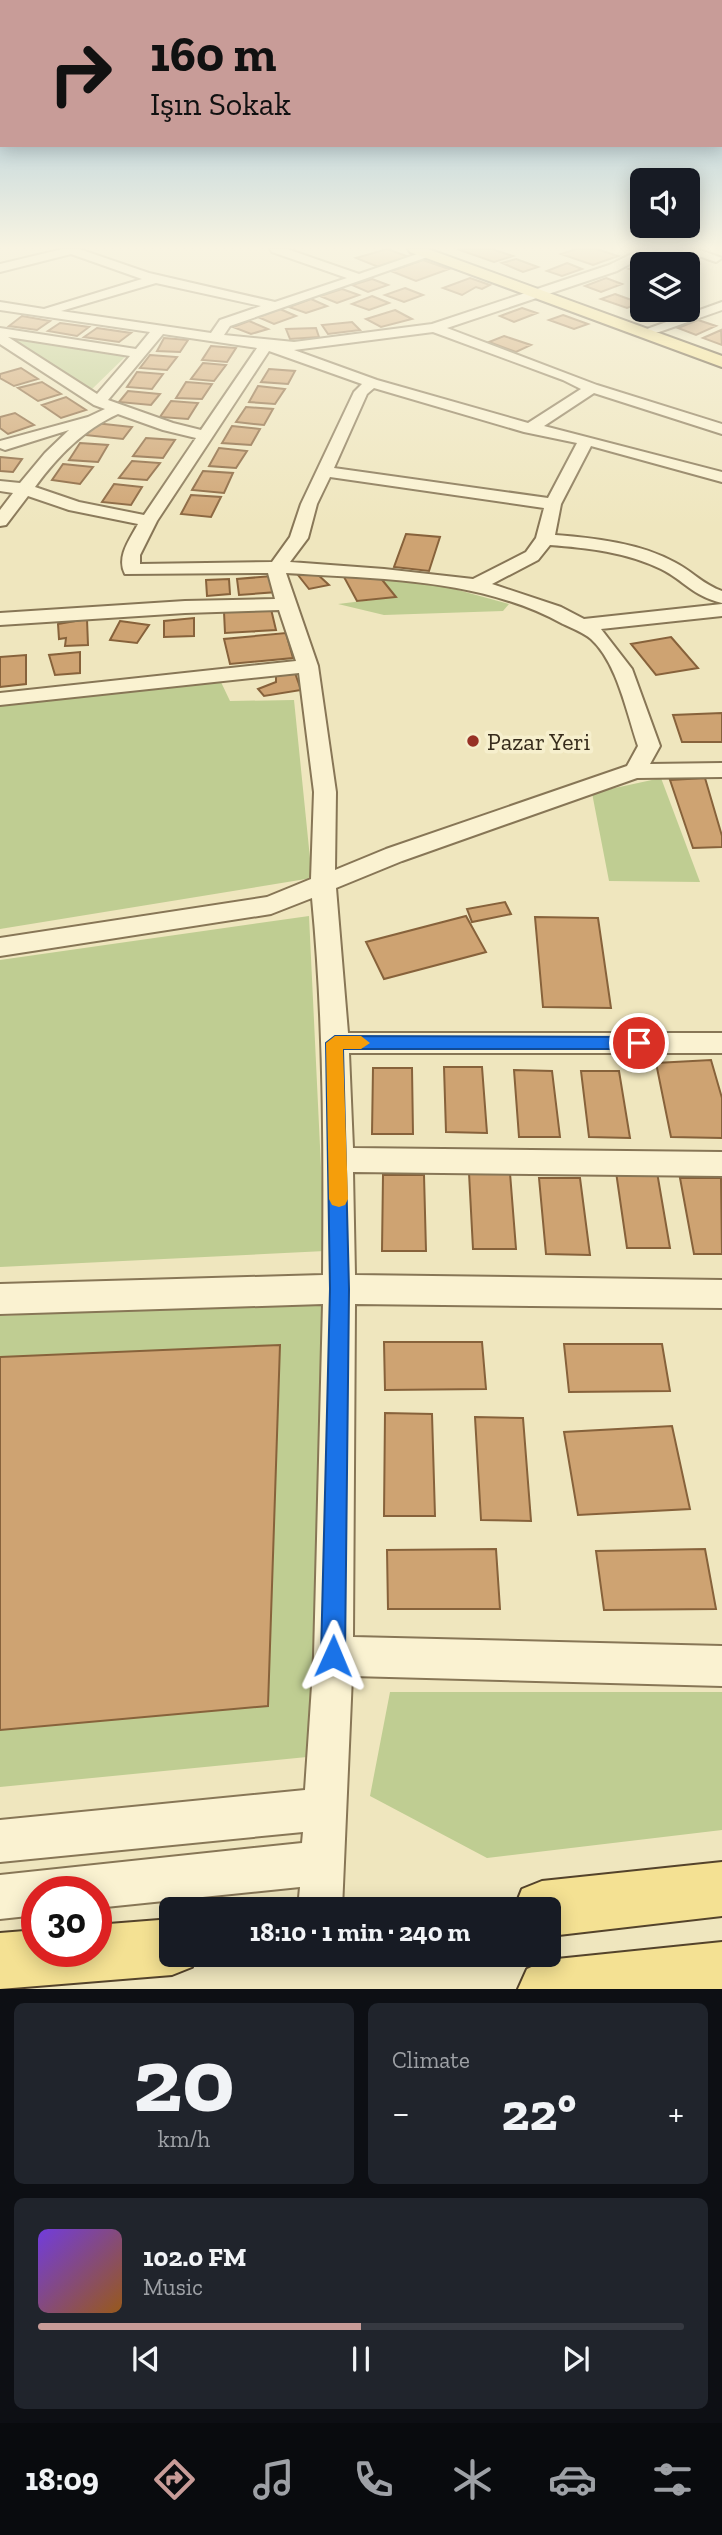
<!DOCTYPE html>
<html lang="en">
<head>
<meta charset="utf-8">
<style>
	:root { --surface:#171b24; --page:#20242c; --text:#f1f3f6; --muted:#9ea1a6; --line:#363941; --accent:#c89c98 }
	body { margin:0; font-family:"Zilla Slab",serif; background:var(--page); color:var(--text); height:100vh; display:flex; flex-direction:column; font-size:26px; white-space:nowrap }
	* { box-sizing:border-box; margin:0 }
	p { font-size:23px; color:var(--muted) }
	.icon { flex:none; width:38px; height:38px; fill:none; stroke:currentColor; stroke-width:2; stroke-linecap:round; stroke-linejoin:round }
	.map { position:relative; height:1989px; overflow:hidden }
	.panel { display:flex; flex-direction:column; gap:14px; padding:14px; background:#0d0f14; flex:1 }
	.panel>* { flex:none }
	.hud { position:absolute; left:0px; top:0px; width:723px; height:147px; box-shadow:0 4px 18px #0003; background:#c89c98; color:#111; overflow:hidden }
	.tools { position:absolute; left:630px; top:168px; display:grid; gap:14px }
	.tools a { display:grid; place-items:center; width:70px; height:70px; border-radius:10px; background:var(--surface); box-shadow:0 4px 18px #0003; font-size:35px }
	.speed { position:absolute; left:21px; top:1876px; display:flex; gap:14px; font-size:35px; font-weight:700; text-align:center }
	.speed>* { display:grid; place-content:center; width:91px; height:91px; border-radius:50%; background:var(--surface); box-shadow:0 4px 18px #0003; line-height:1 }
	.speed .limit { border:10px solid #d22; background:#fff; color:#111 }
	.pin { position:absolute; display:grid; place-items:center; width:60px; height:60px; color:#fff; margin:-30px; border:4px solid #fff; border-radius:50%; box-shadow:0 2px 7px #0007 }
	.me { position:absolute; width:77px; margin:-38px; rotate:1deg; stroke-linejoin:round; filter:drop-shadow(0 0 5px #0008) }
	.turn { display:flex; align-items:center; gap:24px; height:147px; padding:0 35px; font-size:32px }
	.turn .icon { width:91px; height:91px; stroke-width:2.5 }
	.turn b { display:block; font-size:49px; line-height:60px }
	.big { font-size:52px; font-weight:700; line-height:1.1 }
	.panel .card { flex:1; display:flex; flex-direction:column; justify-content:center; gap:10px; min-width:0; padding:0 24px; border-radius:10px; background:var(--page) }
	.panel .dial { align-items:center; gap:0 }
	.dial b { font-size:91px; line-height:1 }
	.song { display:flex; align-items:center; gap:21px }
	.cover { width:84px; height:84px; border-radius:10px; background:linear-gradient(135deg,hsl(260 70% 55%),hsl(30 70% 35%)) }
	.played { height:7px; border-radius:4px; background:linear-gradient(90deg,var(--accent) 50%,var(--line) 50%) }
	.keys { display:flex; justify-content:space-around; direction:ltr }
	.heat { display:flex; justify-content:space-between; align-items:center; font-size:38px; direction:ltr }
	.panel .tiles { flex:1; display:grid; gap:14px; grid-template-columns:1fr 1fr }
	.card:last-child { grid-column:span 2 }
	.trip { position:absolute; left:159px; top:1897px; width:402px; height:70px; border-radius:10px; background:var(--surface); box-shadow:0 4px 18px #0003; font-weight:700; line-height:70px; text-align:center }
	.tabs { display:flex; height:112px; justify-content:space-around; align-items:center; background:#090b0e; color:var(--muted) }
	.tabs .icon { width:49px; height:49px }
	.tabs .selected { color:var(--accent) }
	.tabs b { font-size:32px; color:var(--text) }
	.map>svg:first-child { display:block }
	.green { fill:#bfcd92 }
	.building { fill:#cea372; stroke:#87623b; stroke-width:2 }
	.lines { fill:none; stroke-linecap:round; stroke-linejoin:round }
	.minor-casing { stroke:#877656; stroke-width:4 }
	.major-casing { stroke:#54432b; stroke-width:4 }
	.minor { fill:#faf2d1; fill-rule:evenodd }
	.major { fill:#f4e193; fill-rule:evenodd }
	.route { fill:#1a73e8; stroke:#114b97; stroke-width:2 }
	.slow { fill:#f59e0b }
	.poi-dot { fill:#973125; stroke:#f6efcd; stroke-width:2.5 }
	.labels { text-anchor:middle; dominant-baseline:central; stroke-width:7; stroke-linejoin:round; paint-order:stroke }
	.poi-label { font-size:24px; fill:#362b1b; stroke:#f6efcd; text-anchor:start }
</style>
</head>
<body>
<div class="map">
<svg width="722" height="1989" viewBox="0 0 722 1989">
	<rect width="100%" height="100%" fill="#efe6be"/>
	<path class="green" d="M8,336L127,355L90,391Z
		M381,579L447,587L509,604L503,611L384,615L338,604L395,597Z
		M220,680L230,701L294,700L312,878L0,929V704Z
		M661,778L700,882L609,881L592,793Z
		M309,916L325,1251L0,1267V960Z
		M326,1300L317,1756L0,1787V1316Z
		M390,1692H722V1830L487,1858L370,1796Z"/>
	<path class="building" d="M387,249L412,258L381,268L356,258Z
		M457,249H492L513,256L494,262Z
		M576,249H597L618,256L593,265L561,254Z
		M674,252L689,257L687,260L699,264L688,268V264H642V273L629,269Z
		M516,259L538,267L523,272L502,263Z
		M423,260L449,269L416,281L391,271Z
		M567,263L582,269L562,276L547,271Z
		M470,278L490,285L482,289L476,287L462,295L443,288Z
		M606,278L622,284L601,292L585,286Z
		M372,279L388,285L368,292L352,285Z
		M405,288L423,295L404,302L385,295Z
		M342,289L359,295L337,303L320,296Z
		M615,294L640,303L627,308L601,299Z
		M372,296L389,303L369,310L352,304Z
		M311,299L327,306L306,313L289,307Z
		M522,308L537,313L514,322L500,316Z
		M280,309L296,316L274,324L258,317Z
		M395,310L412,319L381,327L366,319Z
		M563,315L588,324L574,329L549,320Z
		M22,316L50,321L37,330L9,326Z
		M698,320L716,326L696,335L678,328Z
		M249,321L268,329L251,334L233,327Z
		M352,322L360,330L328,334L322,325Z
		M60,323L89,327L77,336L48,331Z
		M97,328L131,333L119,342L84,337Z
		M316,328L319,337L290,339L286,329Z
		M721,330L722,345L703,338Z
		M504,336L531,345L516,352L489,342Z
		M164,338L188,340L180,352L157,351Z
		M211,346L236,348L227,362L202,360Z
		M150,355L177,357L167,370L140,368Z
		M203,363L226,365L214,381L191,379Z
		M21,368L38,379L14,386L0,378V374Z
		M269,369L295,371L288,384L261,382Z
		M137,372L163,374L152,389L127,387Z
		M42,382L61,394L38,401L18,388Z
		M186,382L212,384L202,399L176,398Z
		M258,386L285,389L275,404L249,402Z
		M128,391L160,394L151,405L119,402Z
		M66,397L86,410L61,418L42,405Z
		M171,401L198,403L188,419L160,417Z
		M246,407L273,409L264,425L236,422Z
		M15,413L34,425L8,434L0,428V417Z
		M95,423L132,427L123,439L85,435Z
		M232,426L260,429L251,445L222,443Z
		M146,438L175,440L163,458L133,456Z
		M80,443L108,445L98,462L69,460Z
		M219,448L247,451L236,468L209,466Z
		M0,457L22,459L13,472L0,471Z
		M132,461L160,463L147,480L119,478Z
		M63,464L93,467L80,484L52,480Z
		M203,471L233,473L224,493L192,490Z
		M114,484L142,487L131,505L102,502Z
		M191,495L221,497L211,517L181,514Z
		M406,534L440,537L429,571L394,567Z
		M315,572L329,585L309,589L298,575Z
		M272,576L277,592L239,595L237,579Z
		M379,576L396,597L357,601L344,577Z
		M229,579L230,594L207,596L206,580Z
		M271,609L276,630L225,633L224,612Z
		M194,618V636L164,637V621Z
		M87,619L88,645L65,646L66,638L59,639L58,624Z
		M120,621L149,625L137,643L110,640Z
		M286,633L293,658L230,664L224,639Z
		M671,637L698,668L656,675L631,644Z
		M80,652V673L55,675L49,655Z
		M26,655V684L0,687V657Z
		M295,673L301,690L264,696L258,689L276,682V676Z
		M722,713V742H682L673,715Z
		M705,778L722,836V847L693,848L670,780Z
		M505,902L511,914L472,922L467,909Z
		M466,916L486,952L384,979L366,942Z
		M535,917L598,918L611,1008L543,1007Z
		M711,1060L722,1098V1138L671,1137L656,1063Z
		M444,1067H482L487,1133L446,1132Z
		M373,1068H412L413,1134H372Z
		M514,1070L552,1071L560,1137H519Z
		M581,1071H619L630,1138L589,1137Z
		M616,1172H657L670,1248H627Z
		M469,1173H510L516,1249H473Z
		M383,1175H424L426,1251H382Z
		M539,1178H580L590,1255L546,1254Z
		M680,1178H721L722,1254H694Z
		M384,1342H482L486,1389L385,1390Z
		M564,1344H662L670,1391L569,1392Z
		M280,1345L268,1706L0,1730V1357Z
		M385,1413L432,1414L435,1516H384Z
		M475,1417L523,1418L531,1521L481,1520Z
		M672,1426L690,1509L578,1515L564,1432Z
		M496,1549L500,1609H388L387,1550Z
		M705,1549L716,1609L604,1610L596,1551Z"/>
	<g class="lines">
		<defs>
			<path id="minor" d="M63,249H79L149,273L275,302L347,278L272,252L270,249H287L359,274L426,251L436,254L230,326L224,335L294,342L432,324L609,265L642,249H657L617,271L447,328L597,385L722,424V434L594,393L544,426L722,472V482L591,446L561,504L555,535C594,538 641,543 676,563C693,572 704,585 722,591V603C691,595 685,581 661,569C626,552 588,548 550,545L538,560L492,584L561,607L584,619L722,604V616L601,629L632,669L660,746L650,764L722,763V777L637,778L402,861L336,888L348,1033H722V1053H349L353,1148L722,1152V1176L353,1172L355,1275L722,1280V1308L355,1304L353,1637L722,1646V1686L352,1676L342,1909H298L300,1887L96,1908V1892H37V1915L0,1919V1875L302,1843L303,1832L0,1862V1820L305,1790L314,1656L323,1304L0,1314V1284L323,1275C324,1149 324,1023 312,898L271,914L0,956V938L267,897L311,879L314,792L299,673L0,705V693L296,661L279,610L185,613L0,625V613L185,601L275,599L268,573L125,574C116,557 130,539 138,524L69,510L28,496L6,525L0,526V510L13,493L0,491V481L20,483L45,453L69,430L5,450L0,448V441L88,417L105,409L94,405L0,344V328L136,349L150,332L0,310V302L44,309L142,279L71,254L0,272V264ZM156,283L261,306L220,320L211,333L61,311ZM433,332L563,380L581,389L528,423L377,380L294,350ZM163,334L257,348L201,430L173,423L108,400ZM8,337L130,356L97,394ZM269,351L362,384L354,392L301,504L290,537L272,562L140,564V555L157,521ZM374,388L524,432L577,443L548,498L334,468L367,394ZM118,414L163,430L196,438L144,515L79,502L35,487C58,456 83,430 118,414ZM330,477L544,508L536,538L526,552L473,579L384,569L290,562L308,538L317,504ZM286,573C378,579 480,578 563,624C572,628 584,633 591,639C617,662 627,714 638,746L627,766L386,849L335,870L336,792L318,666Z
				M679,249H697L722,258L716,262Z
				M722,302V310L659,332H649L647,329Z"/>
			<path id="major" d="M408,249H428L722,356V367L410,252Z
				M722,1862V1916L550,1936V1909H514L522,1889L542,1881Z
				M172,1919V1955H197L192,1967L172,1975L0,1989V1933L37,1930V1951H96V1925Z
				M722,1942V1989H518L527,1969L547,1960Z"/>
		</defs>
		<use href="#minor" class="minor-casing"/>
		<use href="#major" class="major-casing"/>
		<use href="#minor" class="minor"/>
		<use href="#major" class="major"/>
	</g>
	<linearGradient id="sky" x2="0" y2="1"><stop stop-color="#8bb9d6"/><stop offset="0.47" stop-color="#f8f4e2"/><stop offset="1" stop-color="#f8f4e2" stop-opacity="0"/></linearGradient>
	<rect width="722" height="527" fill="url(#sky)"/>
	<path class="route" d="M335,1036L639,1037L647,1043L639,1049H343L349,1289L345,1656L342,1664L333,1668L325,1664L321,1656L330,1289L326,1043Z"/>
	<path class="slow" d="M335,1036H361L370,1043L361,1049H343L348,1199L345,1205L339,1207L332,1205L329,1199L326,1043Z"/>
	<circle class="poi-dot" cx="473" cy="741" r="7"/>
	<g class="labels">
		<g class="poi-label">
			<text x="487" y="741">Pazar Yeri</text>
		</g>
	</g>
</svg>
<div class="tools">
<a><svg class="icon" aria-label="sound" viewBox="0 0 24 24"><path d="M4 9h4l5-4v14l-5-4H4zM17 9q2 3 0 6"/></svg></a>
<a><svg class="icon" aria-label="layers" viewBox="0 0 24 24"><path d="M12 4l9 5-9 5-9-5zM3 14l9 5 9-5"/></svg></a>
</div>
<div class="speed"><div class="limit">30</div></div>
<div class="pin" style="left:639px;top:1043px;background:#d93025"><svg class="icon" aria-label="arrive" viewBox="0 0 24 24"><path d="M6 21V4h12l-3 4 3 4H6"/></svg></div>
<svg class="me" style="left:333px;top:1656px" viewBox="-20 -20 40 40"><path d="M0-17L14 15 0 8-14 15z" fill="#1a73e8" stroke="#fff" stroke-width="4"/></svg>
<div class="trip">18:10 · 1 min · 240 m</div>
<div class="hud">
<div class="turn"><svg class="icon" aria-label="right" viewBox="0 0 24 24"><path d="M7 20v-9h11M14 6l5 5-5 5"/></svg><div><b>160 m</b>Işın Sokak</div></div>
</div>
</div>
<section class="panel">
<div class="tiles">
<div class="card dial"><b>20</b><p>km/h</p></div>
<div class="card"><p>Climate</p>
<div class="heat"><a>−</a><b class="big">22°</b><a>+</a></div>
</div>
<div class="card">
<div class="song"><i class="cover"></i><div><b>102.0 FM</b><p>Music</p></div></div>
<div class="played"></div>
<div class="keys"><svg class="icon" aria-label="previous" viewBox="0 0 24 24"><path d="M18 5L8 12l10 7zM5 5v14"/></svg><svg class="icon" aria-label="pause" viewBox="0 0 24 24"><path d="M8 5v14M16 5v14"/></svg><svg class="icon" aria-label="next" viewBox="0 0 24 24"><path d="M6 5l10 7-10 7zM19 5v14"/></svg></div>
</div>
</div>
</section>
<nav class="tabs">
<b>18:09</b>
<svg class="icon selected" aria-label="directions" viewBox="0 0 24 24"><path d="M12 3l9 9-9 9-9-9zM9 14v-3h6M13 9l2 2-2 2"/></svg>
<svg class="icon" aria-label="music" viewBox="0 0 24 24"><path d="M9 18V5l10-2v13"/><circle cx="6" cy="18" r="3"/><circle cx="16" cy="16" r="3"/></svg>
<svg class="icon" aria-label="phone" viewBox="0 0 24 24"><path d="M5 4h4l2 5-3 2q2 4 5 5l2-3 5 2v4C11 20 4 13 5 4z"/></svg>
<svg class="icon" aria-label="climate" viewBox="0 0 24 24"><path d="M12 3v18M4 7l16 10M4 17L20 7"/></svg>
<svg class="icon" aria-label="car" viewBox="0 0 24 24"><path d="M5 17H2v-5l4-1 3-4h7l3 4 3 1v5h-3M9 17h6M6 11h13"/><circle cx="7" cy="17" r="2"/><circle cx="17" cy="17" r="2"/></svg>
<svg class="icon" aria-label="filters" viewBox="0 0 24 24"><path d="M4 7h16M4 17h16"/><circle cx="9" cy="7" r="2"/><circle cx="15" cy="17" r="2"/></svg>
</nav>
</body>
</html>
